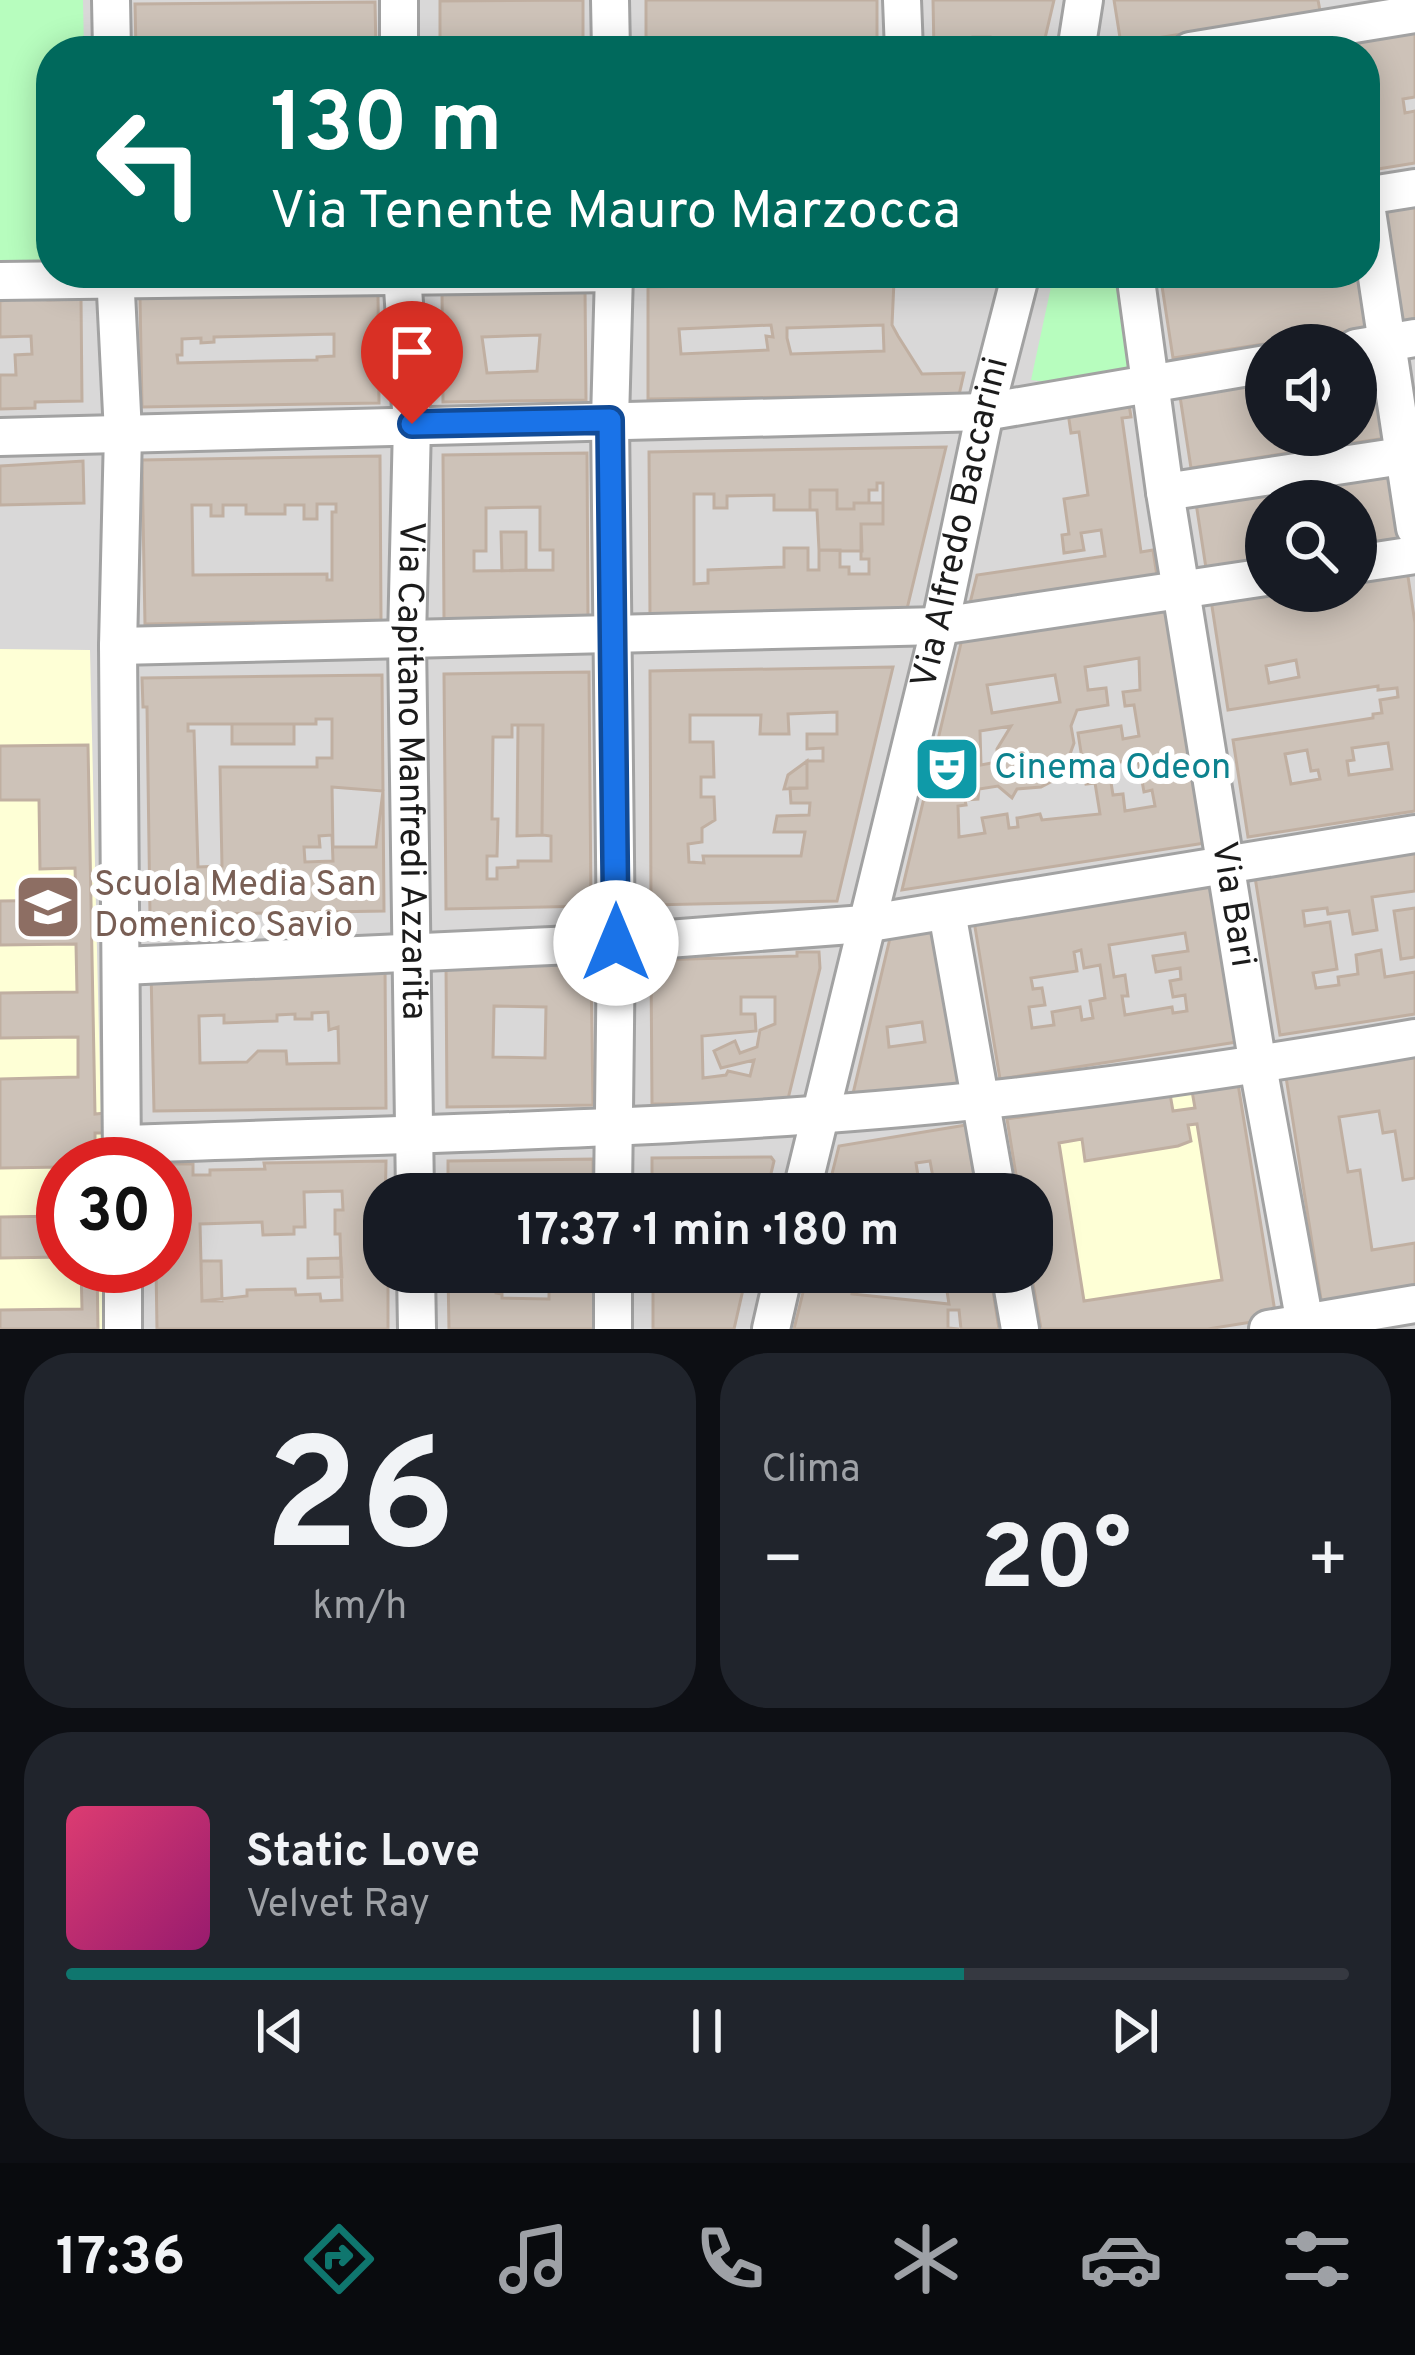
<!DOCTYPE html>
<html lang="it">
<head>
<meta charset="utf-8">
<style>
	:root { --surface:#171b24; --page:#20242c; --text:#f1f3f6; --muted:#9ea1a6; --line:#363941; --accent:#0f766e }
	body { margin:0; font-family:Overpass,sans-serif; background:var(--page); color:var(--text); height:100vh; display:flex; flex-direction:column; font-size:45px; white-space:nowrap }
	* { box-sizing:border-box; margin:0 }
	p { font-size:39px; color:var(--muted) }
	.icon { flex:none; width:66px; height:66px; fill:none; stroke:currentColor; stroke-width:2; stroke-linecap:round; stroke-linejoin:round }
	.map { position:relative; height:1329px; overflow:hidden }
	.details { display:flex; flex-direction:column; gap:24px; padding:24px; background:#0d0f14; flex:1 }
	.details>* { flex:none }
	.guide { position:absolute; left:36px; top:36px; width:1344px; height:252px; border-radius:48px; box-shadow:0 6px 30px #0003; background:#00695c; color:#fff; overflow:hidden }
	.tools { position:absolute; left:1245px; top:324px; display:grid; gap:24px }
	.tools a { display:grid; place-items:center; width:132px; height:132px; border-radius:50%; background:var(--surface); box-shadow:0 6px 30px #0003; font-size:60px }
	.speed { position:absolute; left:36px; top:1137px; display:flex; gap:24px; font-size:60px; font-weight:700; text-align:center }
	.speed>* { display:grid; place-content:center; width:156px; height:156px; border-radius:50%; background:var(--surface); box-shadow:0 6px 30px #0003; line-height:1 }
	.speed .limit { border:18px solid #d22; background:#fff; color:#111 }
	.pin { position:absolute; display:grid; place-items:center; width:102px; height:102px; color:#fff; margin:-123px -51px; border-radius:50% 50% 50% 0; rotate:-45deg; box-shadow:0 0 12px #0007 }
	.pin .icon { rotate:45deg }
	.me { position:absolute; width:132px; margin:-66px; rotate:0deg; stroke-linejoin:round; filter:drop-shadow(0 0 9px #0008) }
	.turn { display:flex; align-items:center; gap:42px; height:252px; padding:0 36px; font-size:54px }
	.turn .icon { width:156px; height:156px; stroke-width:2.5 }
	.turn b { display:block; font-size:84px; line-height:102px }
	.big { font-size:90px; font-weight:700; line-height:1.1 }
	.details .widget { flex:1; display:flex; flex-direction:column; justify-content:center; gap:18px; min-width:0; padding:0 42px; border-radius:48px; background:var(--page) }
	.details .dial { align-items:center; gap:0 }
	.dial b { font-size:156px; line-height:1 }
	.song { display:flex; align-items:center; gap:36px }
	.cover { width:144px; height:144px; border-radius:18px; background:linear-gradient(135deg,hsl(340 70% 55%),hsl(320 70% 35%)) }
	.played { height:12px; border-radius:6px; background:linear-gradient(90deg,var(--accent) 70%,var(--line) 70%) }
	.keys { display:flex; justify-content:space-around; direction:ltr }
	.heat { display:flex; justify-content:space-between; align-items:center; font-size:66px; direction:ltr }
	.details .tiles { flex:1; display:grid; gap:24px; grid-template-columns:1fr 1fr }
	.widget:last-child { grid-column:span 2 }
	.trip { position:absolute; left:363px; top:1173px; width:690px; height:120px; border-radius:48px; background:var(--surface); box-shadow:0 6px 30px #0003; font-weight:700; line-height:120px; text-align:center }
	.menu { display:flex; height:192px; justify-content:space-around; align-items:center; background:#090b0e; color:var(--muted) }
	.menu .icon { width:84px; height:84px }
	.menu .selected { color:var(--accent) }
	.menu b { font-size:54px; color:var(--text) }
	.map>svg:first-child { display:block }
	.residential { fill:#d9d8d8; fill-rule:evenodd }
	.education { fill:#feffd6 }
	.park { fill:#b7fdbe }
	.building { fill:#cdc2b8; stroke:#c0afa1; stroke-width:3; fill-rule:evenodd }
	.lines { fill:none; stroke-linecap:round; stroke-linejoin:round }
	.minor-casing { stroke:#a2a2a2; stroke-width:42 }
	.minor { stroke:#fff; stroke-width:36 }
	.route-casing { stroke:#114b97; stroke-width:30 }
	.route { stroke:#1a73e8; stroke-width:21 }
	.labels { text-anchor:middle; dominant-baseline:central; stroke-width:12; stroke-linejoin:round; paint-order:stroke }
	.street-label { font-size:36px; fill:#1b1b1b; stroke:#fff }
	.culture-label { font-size:36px; fill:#0d838f; stroke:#fff; text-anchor:start }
	.education-label { font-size:36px; fill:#785e54; stroke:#fff; text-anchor:start }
</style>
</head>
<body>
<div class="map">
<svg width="1415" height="1329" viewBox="0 0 1415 1329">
	<rect width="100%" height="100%" fill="#ede9df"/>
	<path class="residential" d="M0,0H1415V1329H0ZM51,51H1365V273H51ZM1266,345H1356V435H1266ZM1266,501H1356V591H1266ZM63,1164H165V1266H63ZM384,1194H1032V1272H384Z"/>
	<path class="education" d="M0,649L90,650L102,1164H63V1266H105L106,1329H0Z
		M1237,1085L1275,1317L1042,1329L1032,1194L1008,1120Z"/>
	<path class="park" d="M0,0H83L84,51H51V264H0Z
		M1054,273H1113L1135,368L1046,382L1031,380Z"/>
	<path class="building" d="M583,0V51H534L533,48L440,51V1Z
		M646,0H877V51H842V46H815V51H760V47L646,51Z
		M933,0H1054L1042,51H990V37H973V51H934Z
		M1114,0H1318L1320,11L1121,44Z
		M375,2L376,51H136L135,4Z
		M1415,28V97L1403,99L1405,113L1415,111V163L1378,169L1365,85V51H1360L1358,37Z
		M1415,204V320L1402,322L1384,209Z
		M1160,273H1290L1291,284L1314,280L1313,273H1361L1369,328L1173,358Z
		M894,281L892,325L898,336L922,374L964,373L959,395L648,399V287ZM771,325L773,337L766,336L768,350L681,354L679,329ZM883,325L884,351L791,354L787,338V328Z
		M585,288L586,400L443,402L442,292ZM540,335L537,371L487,373L482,337Z
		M378,293L379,403L142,407L140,298ZM334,334V356L317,357V360L178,363L177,355H182V339L201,338V343L214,342V337Z
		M48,295V300L81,299L82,401L35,402V408L0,409V375H16L15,355L32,354L31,336L0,337V301L9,300V296Z
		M1374,359L1386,438L1191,468L1179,390L1266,377V435H1356V362Z
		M1128,398L1131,417L1122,418L1141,552L1153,550L1157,576L970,603L977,575L1105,556L1101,530L1081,533L1084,550L1064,553L1062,535L1069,534L1064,499L1088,495L1079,432L1071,433L1067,406Z
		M946,447L906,613L650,617L649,452ZM877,483H883V524H861V559H869V574H849V567H840V550H819V570H808V548H784V567L708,570V583L694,584V494H714V508H727V496L774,495V510H810V490H837V509H854V503H869V490H877Z
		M587,453L588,618L444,620L443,455ZM540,507V550H553V570L474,571V551H486V508Z
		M380,456L381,620L145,624L142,460ZM317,504H336V512H332V580H327V574L193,575L192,505H211V516H223V505H246V514H285V505H304V519H317Z
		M83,461L84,503L0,505V466Z
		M1392,472L1402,538L1356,545V501H1266V559L1206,568L1196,503Z
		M810,490H837V509H854V503H883V524H861L862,551L819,550L817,510H810Z
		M501,532H526V570L502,571Z
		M1407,570L1415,623V811L1248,837L1233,740L1373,718V714L1382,713L1380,700L1398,697L1397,688L1378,690V686L1228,710L1211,600L1267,591H1356V577ZM1296,660L1299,677L1269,683L1266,666ZM1388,743L1392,769L1349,775L1347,761L1354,760L1352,748ZM1307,750L1311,771L1318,770L1320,779L1291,784L1285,754Z
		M1167,606L1205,843L902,890L962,639ZM1139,658L1140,690L1123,692L1125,706L1134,705L1139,736L1123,739L1121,726L1078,733L1086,784L1095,783L1100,814L1042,820L1040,814L1017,818L1018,827L1009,828L1007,814L982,818L985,833L959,837L958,806L966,805L965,800L978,799L979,789L998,786L1012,798L1017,789L1041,787L1062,776L1074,743L1071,726L1077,710L1108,705L1106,688L1088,690L1085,667ZM1055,675L1060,702L992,713L987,685ZM1011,726L997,749V762L981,765L980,731ZM1138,759L1144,792L1152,790L1155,806L1125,811L1123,794L1113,795L1108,764Z
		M893,667L837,901L651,905L650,671ZM837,712V734H807V749L823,748V761H807V788H790L791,803H810L809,815L777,816L774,832H805L801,856H703L704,863L689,862L688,844L702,842V828L715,820L714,797H701V777H714L713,742H690V715H761L760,734H789L788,714Z
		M589,672L591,906L446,909L444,674ZM512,725H543L542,835L551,836V861H518V867L497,868V879H487V856H497L498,819H492L493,737H512Z
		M382,675L384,911L150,915L147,707H143L142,678ZM316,719H332V758H317V767H220L222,866L198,867L194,731H188V724H316ZM332,835L333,861L305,862L304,847H320L319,836Z
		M232,724H294V744H232Z
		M518,725H543L542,835L517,836Z
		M88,745L95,1114L107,1113V1133H95V1164H63V1173V1167L0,1168V1079L78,1077V1037L0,1038V993L77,992L76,944L0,945V901L76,900L75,868L40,869L39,800H0V746Z
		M807,761V788L784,789L788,775Z
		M332,787L383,791L376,847H333Z
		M1415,851V891L1372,897L1377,930L1353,934L1349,911L1328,914L1327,908L1303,911L1305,926L1330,922L1337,969L1313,973L1316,988L1339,985L1338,977L1358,974L1356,955L1381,950L1385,977L1415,972V1014L1280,1035L1255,877Z
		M1211,884L1237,1042L1000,1079L974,921ZM1185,933L1188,951L1153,956L1156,972L1180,968L1181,979L1170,981L1173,997L1185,995L1187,1011L1173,1013L1172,1007L1125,1015L1122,996H1128L1125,975L1114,977L1109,945ZM1081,950L1084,968L1100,965L1105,998L1090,1001L1093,1018L1082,1020L1080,1007L1052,1012L1054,1025L1032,1028L1029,1007L1045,1005L1042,988L1033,989L1031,978L1077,971L1074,952Z
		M1415,908V957L1401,959L1394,911Z
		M934,927L960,1085L851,1102L891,934ZM922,1022L925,1042L889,1047L887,1027Z
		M797,952H819L820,968L787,1103L652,1104L651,960L797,956ZM741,997H775V1024L760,1030L757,1047L740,1053L735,1041L714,1051L721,1068L754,1060L750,1076L728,1071L726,1075L703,1078L702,1036L756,1031L755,1014H741Z
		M591,961L593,1105L447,1107L446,964ZM494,1006L546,1007L545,1058L493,1057Z
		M385,966L386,1108L154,1111L151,970ZM328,1012L329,1030L338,1027L339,1063L287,1064L286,1051H258L247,1062L200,1063L199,1016L224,1015V1023L277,1021V1015L295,1014V1019H312V1013Z
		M1415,1056V1178L1403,1180L1395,1131L1383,1133L1379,1111L1339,1117L1348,1172L1360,1170L1372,1250L1415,1243V1298L1323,1312L1286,1077Z
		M1238,1084L1276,1318L1208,1329H1041L1031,1272L1032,1194H1019L1007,1119L1170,1094L1173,1111L1195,1108L1192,1091ZM1197,1124L1222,1280L1084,1301L1059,1143L1082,1139L1085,1161L1178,1146L1191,1141L1188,1125Z
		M966,1125L977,1194H936L930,1161L916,1163L920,1189L887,1194H827L839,1146Z
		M771,1157L774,1161L766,1194H652V1158Z
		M593,1159V1194H448V1161Z
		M386,1161L384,1272H388V1329H157L156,1266H165V1164H193V1175H210V1170L265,1169L264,1163ZM342,1191L343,1210H335V1234H340L342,1300L321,1301L320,1294L296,1295L295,1289L247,1290V1296L202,1301L200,1224L262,1222L263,1235L294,1234V1227H305L304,1192Z
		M63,1216V1257L0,1258V1217Z
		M341,1258L342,1277L308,1278V1259Z
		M201,1261H221L222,1301H202Z
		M81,1266H97L98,1329H0V1310L82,1309Z
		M448,1272H496V1293L502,1294V1298L549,1299V1272H594V1329H449Z
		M653,1272H687V1289H694L698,1272H747L734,1329H653Z
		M808,1272H857L852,1294L949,1304L944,1272H990L999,1329H961L959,1310H948V1328L959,1329H794Z"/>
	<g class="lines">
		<defs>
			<g id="minor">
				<path d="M111,0L112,51"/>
				<path d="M399,0V51"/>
				<path d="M610,0L611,51"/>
				<path d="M902,0L904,51"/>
				<path d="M1076,51L1084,0"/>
				<path d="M1190,51L1415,14"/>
				<path d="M1365,196L1415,188"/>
				<path d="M1365,198L1415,528"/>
				<path d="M115,273L123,433L118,646L122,1164"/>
				<path id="s1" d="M402,273L412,424L407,640L415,1194"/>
				<path id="s2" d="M1135,273L1165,492L1258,1066L1306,1329"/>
				<path d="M0,281L617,273"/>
				<path d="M1356,348L1415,338"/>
				<path d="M0,437L985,412L1266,364"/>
				<path d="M1165,492L1415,454"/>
				<path d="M1356,564L1415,555"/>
				<path d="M118,646L940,626L1266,577"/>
				<path d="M947,912L997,1194"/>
				<path d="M123,966L616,943L864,924L1415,834"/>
				<path d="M122,1144C409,1134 698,1130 984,1100C1128,1085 1272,1063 1415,1038"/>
				<path d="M613,1194L616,943L610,420L614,273"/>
				<path id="s3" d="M801,1194L940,626L985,412L1021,273"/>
				<path d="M123,1266V1329"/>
				<path d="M416,1272L417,1329"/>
				<path d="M1010,1272L1020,1329"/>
				<path d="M613,1329V1272"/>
				<path d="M771,1329L784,1272"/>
				<path d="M1268,1329L1415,1304"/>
			</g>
		</defs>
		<use href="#minor" class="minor-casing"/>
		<use href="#minor" class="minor"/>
	</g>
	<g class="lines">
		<defs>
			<path id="route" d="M412,424L610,420L616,943"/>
		</defs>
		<use href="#route" class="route-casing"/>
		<use href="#route" class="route"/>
	</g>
	<defs>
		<symbol id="theatre-square" viewBox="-11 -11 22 22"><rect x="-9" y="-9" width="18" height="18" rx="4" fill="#0f9aa8" stroke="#fff"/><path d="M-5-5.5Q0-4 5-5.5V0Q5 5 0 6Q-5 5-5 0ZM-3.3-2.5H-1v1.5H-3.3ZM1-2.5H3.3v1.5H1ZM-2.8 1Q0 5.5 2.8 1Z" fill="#fff"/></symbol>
		<symbol id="school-square" viewBox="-11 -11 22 22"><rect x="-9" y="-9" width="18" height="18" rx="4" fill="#8d6e63" stroke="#fff"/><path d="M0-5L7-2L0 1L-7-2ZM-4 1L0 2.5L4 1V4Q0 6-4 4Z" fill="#fff"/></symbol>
	</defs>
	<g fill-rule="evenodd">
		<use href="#theatre-square" x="909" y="731" width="76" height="76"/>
		<use href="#school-square" x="10" y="869" width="76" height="76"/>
	</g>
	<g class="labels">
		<g class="street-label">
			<text stroke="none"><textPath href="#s3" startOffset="690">Via Alfredo Baccarini</textPath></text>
			<text stroke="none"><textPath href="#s1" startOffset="498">Via Capitano Manfredi Azzarita</textPath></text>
			<text stroke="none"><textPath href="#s2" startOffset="639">Via Bari</textPath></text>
		</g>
		<g class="culture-label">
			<text x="994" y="769">Cinema Odeon</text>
		</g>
		<g class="education-label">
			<text x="94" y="886">Scuola Media San<tspan x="94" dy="41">Domenico Savio</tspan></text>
		</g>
	</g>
</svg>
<div class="tools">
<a><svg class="icon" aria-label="sound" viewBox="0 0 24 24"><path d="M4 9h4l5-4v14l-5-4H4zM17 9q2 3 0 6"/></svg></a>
<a><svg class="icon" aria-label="search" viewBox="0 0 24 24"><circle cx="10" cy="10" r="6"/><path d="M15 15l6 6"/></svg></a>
</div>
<div class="speed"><div class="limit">30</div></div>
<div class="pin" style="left:412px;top:424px;background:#d93025"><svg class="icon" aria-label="arrive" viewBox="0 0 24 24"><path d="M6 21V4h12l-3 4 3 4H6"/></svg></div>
<svg class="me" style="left:616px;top:943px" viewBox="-20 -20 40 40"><circle r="19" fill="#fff"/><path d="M0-13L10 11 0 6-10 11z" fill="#1a73e8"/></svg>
<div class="trip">17:37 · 1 min · 180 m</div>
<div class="guide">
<div class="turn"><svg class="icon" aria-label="left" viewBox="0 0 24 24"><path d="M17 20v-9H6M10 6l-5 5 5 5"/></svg><div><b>130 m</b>Via Tenente Mauro Marzocca</div></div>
</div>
</div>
<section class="details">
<div class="tiles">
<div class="widget dial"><b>26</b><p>km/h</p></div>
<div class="widget"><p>Clima</p>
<div class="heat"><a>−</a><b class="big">20°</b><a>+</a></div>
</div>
<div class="widget">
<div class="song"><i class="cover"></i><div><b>Static Love</b><p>Velvet Ray</p></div></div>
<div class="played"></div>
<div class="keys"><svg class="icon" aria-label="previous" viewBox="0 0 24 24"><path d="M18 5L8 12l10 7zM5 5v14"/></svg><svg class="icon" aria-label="pause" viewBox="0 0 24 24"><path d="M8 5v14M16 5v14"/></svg><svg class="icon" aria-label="next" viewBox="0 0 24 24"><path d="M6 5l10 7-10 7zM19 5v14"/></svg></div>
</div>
</div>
</section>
<nav class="menu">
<b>17:36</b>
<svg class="icon selected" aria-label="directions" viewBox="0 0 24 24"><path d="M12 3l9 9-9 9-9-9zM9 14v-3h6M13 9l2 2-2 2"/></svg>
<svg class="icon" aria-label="music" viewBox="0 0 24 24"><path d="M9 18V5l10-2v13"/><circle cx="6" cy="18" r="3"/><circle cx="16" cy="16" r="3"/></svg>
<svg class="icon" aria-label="phone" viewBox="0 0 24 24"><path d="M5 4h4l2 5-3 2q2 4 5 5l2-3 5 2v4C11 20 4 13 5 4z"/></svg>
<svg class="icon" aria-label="climate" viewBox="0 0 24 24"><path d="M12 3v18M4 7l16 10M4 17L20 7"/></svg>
<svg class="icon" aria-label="car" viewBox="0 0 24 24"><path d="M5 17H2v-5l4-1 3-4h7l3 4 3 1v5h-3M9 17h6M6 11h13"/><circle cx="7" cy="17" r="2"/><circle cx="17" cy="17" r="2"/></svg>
<svg class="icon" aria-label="filters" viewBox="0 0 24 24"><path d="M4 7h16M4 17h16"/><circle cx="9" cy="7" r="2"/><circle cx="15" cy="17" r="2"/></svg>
</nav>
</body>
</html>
